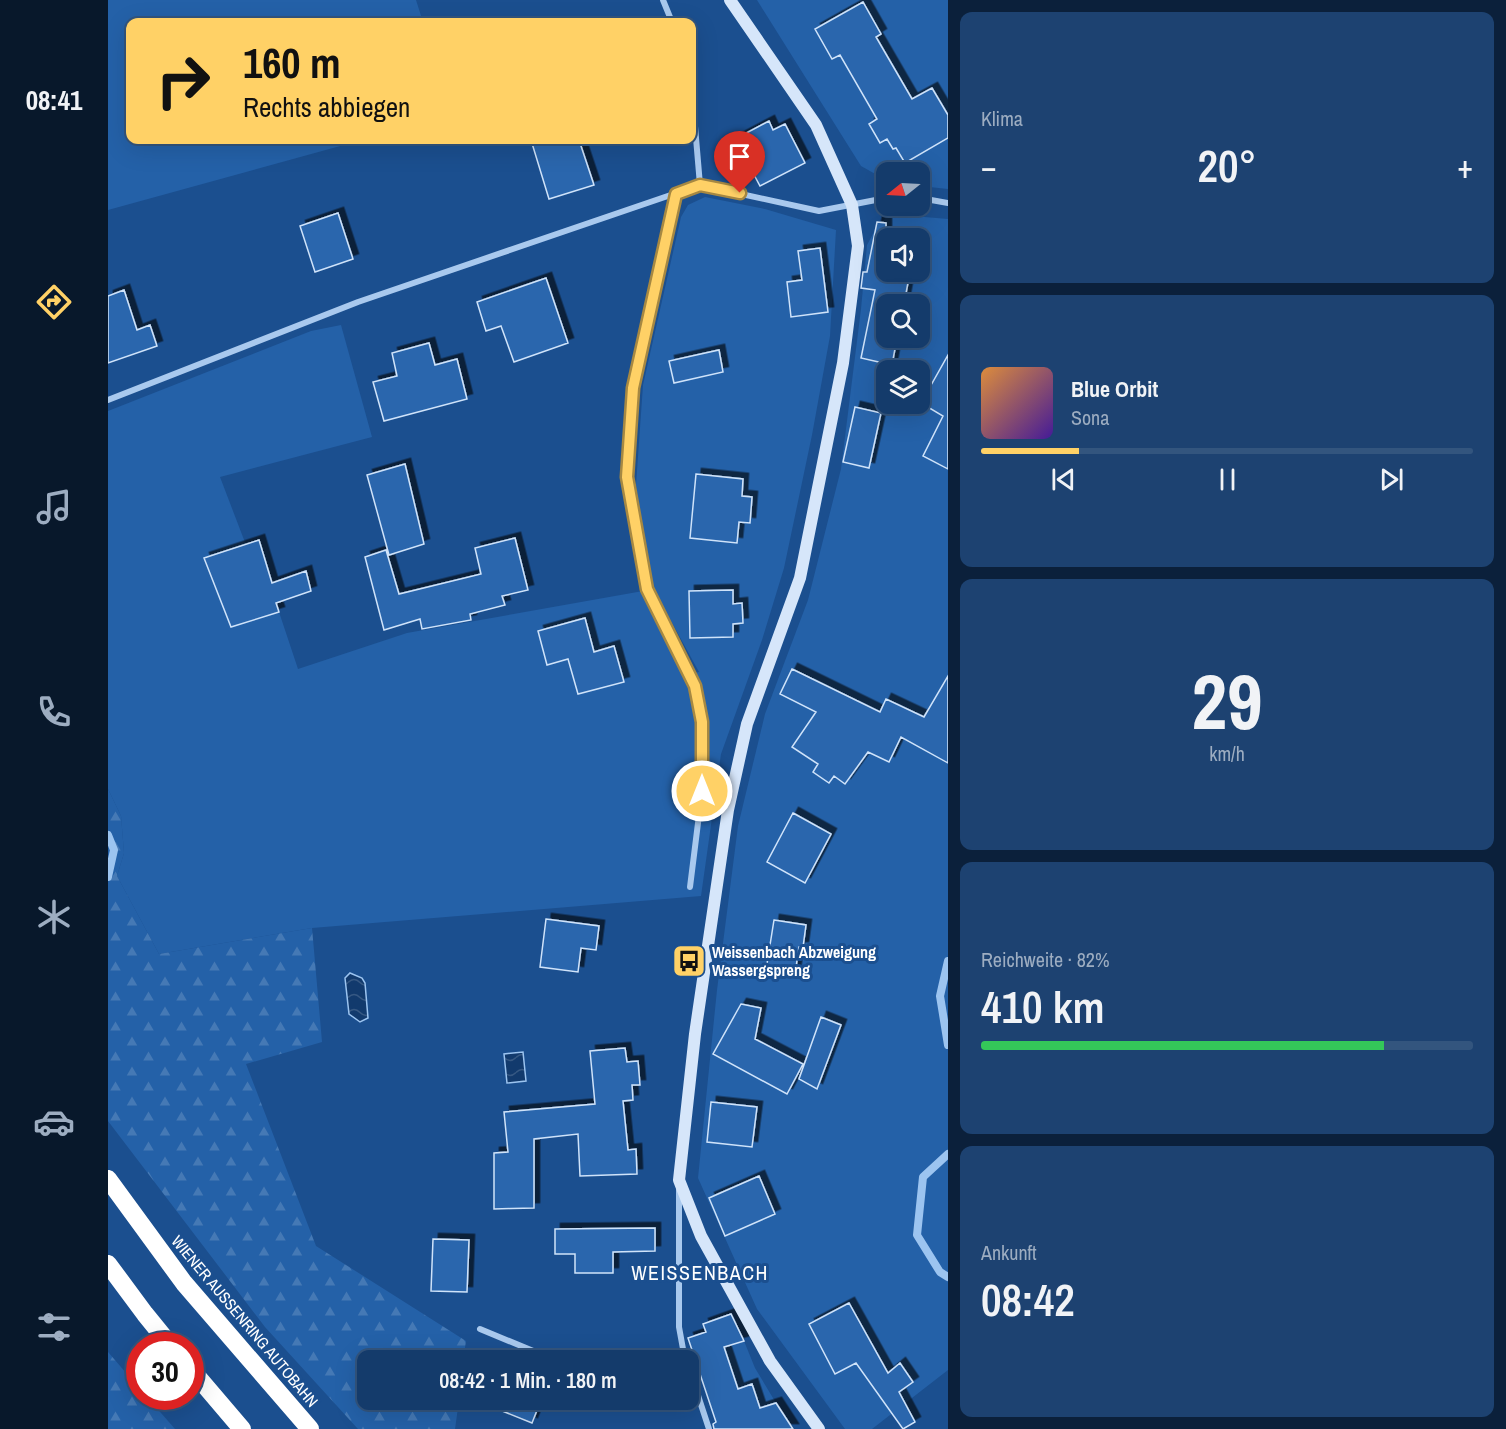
<!DOCTYPE html>
<html lang="de">
<head>
<meta charset="utf-8">
<style>
	:root { --surface:#143b6b; --page:#1d4271; --text:#f1f3f6; --muted:#9dadc1; --line:#33557e; --accent:#ffd166 }
	body { margin:0; font-family:"Archivo Narrow",sans-serif; background:var(--page); color:var(--text); height:100vh; display:flex; flex-direction:column; font-size:22px; white-space:nowrap }
	* { box-sizing:border-box; margin:0 }
	p { font-size:20px; color:var(--muted) }
	.icon { flex:none; width:33px; height:33px; fill:none; stroke:currentColor; stroke-width:2; stroke-linecap:round; stroke-linejoin:round }
	.map { position:relative; flex:1; overflow:hidden }
	.side { display:flex; flex-direction:column; gap:12px; padding:12px; background:#0b203b; width:558px }
	.side>* { flex:none }
	.top-card { position:absolute; left:18px; top:18px; width:570px; height:126px; border-radius:12px; box-shadow:0 6px 24px #0002,0 0 0 2px var(--line); background:#ffd166; color:#111; overflow:hidden }
	.needle { width:39px; rotate:252deg }
	.tools { position:absolute; left:768px; top:162px; display:grid; gap:12px }
	.tools a { display:grid; place-items:center; width:54px; height:54px; border-radius:12px; background:var(--surface); box-shadow:0 6px 24px #0002,0 0 0 2px var(--line); font-size:30px }
	.speed { position:absolute; left:18px; top:1332px; display:flex; gap:12px; font-size:30px; font-weight:700; text-align:center }
	.speed>* { display:grid; place-content:center; width:78px; height:78px; border-radius:50%; background:var(--surface); box-shadow:0 6px 24px #0002,0 0 0 2px var(--line); line-height:1 }
	.speed .limit { border:9px solid #d22; background:#fff; color:#111 }
	.pin { position:absolute; display:grid; place-items:center; width:51px; height:51px; color:#fff; margin:-62px -26px; border-radius:50% 50% 50% 0; rotate:-45deg; box-shadow:0 0 6px #0007 }
	.pin .icon { rotate:45deg }
	.me { position:absolute; width:66px; margin:-33px; rotate:0deg; stroke-linejoin:round; filter:drop-shadow(0 0 4px #0008) }
	.turn { display:flex; align-items:center; gap:21px; height:126px; padding:0 18px; font-size:27px }
	.turn .icon { width:78px; height:78px; stroke-width:2.5 }
	.turn b { display:block; font-size:42px; line-height:51px }
	.big { font-size:45px; font-weight:600; line-height:1.1 }
	.side .tile { flex:1; display:flex; flex-direction:column; justify-content:center; gap:9px; min-width:0; padding:0 21px; border-radius:12px; background:var(--page) }
	.side .dial { align-items:center; gap:0 }
	.dial b { font-size:78px; line-height:1 }
	.song { display:flex; align-items:center; gap:18px }
	.cover { width:72px; height:72px; border-radius:9px; background:linear-gradient(135deg,hsl(30 70% 55%),hsl(260 70% 35%)) }
	.played { height:6px; border-radius:3px; background:linear-gradient(90deg,var(--accent) 20%,var(--line) 20%) }
	.keys { display:flex; justify-content:space-around; direction:ltr }
	.heat { display:flex; justify-content:space-between; align-items:center; font-size:33px; direction:ltr }
	.charge { height:9px; border-radius:4px; background:linear-gradient(90deg,#34c759 82%,var(--line) 0) }
	.trip { position:absolute; left:249px; top:1350px; width:342px; height:60px; border-radius:12px; background:var(--surface); box-shadow:0 6px 24px #0002,0 0 0 2px var(--line); font-weight:600; line-height:60px; text-align:center }
	main { display:flex; flex:1; min-height:0 }
	.tabs { display:flex; flex-direction:column; width:108px; justify-content:space-around; align-items:center; background:#08182b; color:var(--muted) }
	.tabs .icon { width:42px; height:42px }
	.tabs .active { color:var(--accent) }
	.tabs b { font-size:27px; color:var(--text) }
	.map>svg:first-child { display:block }
	.green { fill:#2461a8; fill-rule:evenodd }
	.forest { fill:url(#forest-firs) }
	.water { fill:url(#water-waves); stroke:#9cc4f0; stroke-width:1.5 }
	.lines { fill:none; stroke-linecap:round; stroke-linejoin:round }
	.stream { stroke:#9cc4f0; stroke-width:8 }
	.building { fill:#2a66ad; stroke:#cfe3fa; stroke-width:1.5; filter:url(#shadow) }
	.street { stroke:#a9c9ee; stroke-width:6 }
	.secondary { stroke:#d6e6fa; stroke-width:12 }
	.highway { stroke:#fff; stroke-width:18 }
	.route-casing { stroke:#a68842; stroke-width:15 }
	.route { stroke:#ffd166; stroke-width:10 }
	.labels { text-anchor:middle; dominant-baseline:central; stroke-width:6; stroke-linejoin:round; paint-order:stroke }
	.poi-label { font-size:16px; font-weight:bold; fill:#fff; stroke:#1b4f8f; text-anchor:start }
	.street-label { font-size:16px; fill:#fff; stroke:#1b4f8f }
	.quarter-label { font-size:20px; letter-spacing:1.5px; fill:#fff; stroke:#1b4f8f }
</style>
</head>
<body>
<main>
<nav class="tabs">
<b>08:41</b>
<svg class="icon active" aria-label="directions" viewBox="0 0 24 24"><path d="M12 3l9 9-9 9-9-9zM9 14v-3h6M13 9l2 2-2 2"/></svg>
<svg class="icon" aria-label="music" viewBox="0 0 24 24"><path d="M9 18V5l10-2v13"/><circle cx="6" cy="18" r="3"/><circle cx="16" cy="16" r="3"/></svg>
<svg class="icon" aria-label="phone" viewBox="0 0 24 24"><path d="M5 4h4l2 5-3 2q2 4 5 5l2-3 5 2v4C11 20 4 13 5 4z"/></svg>
<svg class="icon" aria-label="climate" viewBox="0 0 24 24"><path d="M12 3v18M4 7l16 10M4 17L20 7"/></svg>
<svg class="icon" aria-label="car" viewBox="0 0 24 24"><path d="M5 17H2v-5l4-1 3-4h7l3 4 3 1v5h-3M9 17h6M6 11h13"/><circle cx="7" cy="17" r="2"/><circle cx="17" cy="17" r="2"/></svg>
<svg class="icon" aria-label="filters" viewBox="0 0 24 24"><path d="M4 7h16M4 17h16"/><circle cx="9" cy="7" r="2"/><circle cx="15" cy="17" r="2"/></svg>
</nav>
<div class="map">
<svg width="840" height="1429" viewBox="0 0 840 1429">
	<defs>
		<pattern id="forest-firs" width="22" height="20" patternUnits="userSpaceOnUse" patternTransform="scale(1.5)"><rect width="22" height="20" fill="#2461a8"/><path d="M5 1l3.5 6h-7zM16 11l3.5 6h-7z" fill="#4579b5"/></pattern>
		<pattern id="water-waves" width="16" height="10" patternUnits="userSpaceOnUse" patternTransform="scale(1.5)"><rect width="16" height="10" fill="#123a6d"/><path d="M0 5q4-4 8 0t8 0" fill="none" stroke="#365883"/></pattern>
		<filter id="shadow"><feDropShadow dx="5.5" dy="-5.5" stdDeviation="0" flood-color="#0009"/></filter>
	</defs>
	<rect width="100%" height="100%" fill="#1b4f8f"/>
	<path class="green" d="M0,0H308L315,22H22V140H254L0,210Z
		M649,0H840V189L812,186V172H778V180L753,166Z
		M597,197L657,209L728,230L722,336L704,435L676,568L654,640L613,754L593,896L204,928L51,954L9,876L16,853L13,816L0,789V411L203,331L233,325L264,437L112,477L138,545L96,559L123,627L171,612L190,669L299,633L535,591L578,675L591,672L546,590L539,565L528,485L535,385L573,217L580,205ZM477,619L486,652L507,646L516,682L470,694L460,659L439,664L430,632Z
		M781,214L840,219V1370L764,1429H737L649,1309L590,1178L609,990L630,826L657,714L700,600L733,469L753,309L759,245L766,232ZM778,238H812V272H778ZM778,304H812V338H778ZM778,370H812V404H778Z
		M636,1341L647,1368L668,1403L652,1408L644,1384L630,1389L616,1348Z"/>
	<path class="forest" d="M0,789L13,816L16,853L9,876L51,954L204,928L214,1042L138,1064L208,1246L358,1341L355,1360H260V1400H351L347,1429H250L157,1327L0,1121Z
		M0,1352L31,1388L32,1396L39,1397L67,1429H0Z"/>
	<path class="water" d="M242,973L254,978L257,983L260,1018L252,1022L241,1014L237,978Z
		M415,1052L418,1081L399,1083L396,1054Z"/>
	<g class="lines">
		<path class="stream" d="M0,835L6,850L0,877
			M840,961L832,996L840,1045
			M840,1154L815,1177L809,1235L832,1272L840,1277"/>
	</g>
	<path class="building" d="M755,2L773,34L768,37L804,99L824,88L840,115V138L797,163L788,148L785,149L779,139L772,143L761,124L769,119L732,55L724,59L707,29Z
		M661,121L665,130L677,124L697,163L652,186L627,139Z
		M423,140H471L486,185L441,199Z
		M230,213L245,259L207,272L192,226Z
		M769,222L778,223V272H802L796,304H778V338H789L784,365L753,358L767,290L753,288L755,272H759Z
		M712,248L720,312L683,317L679,282L694,280L690,251Z
		M438,278L460,343L406,362L393,326L378,331L369,302Z
		M16,290L29,330L42,325L49,346L0,363V296Z
		M321,343L327,365L349,359L359,399L276,421L265,382L289,376L284,353Z
		M611,350L615,372L566,383L561,361Z
		M840,355V469L815,456L835,416L813,403Z
		M747,407L773,413L761,468L735,462Z
		M297,464L316,544L281,555L259,475Z
		M588,474L635,479L634,496L644,497L642,523L631,522L629,543L582,538Z
		M407,538L420,590L394,596L397,605L362,614L363,620L314,629L312,619L276,630L257,557L278,550L291,594L373,574L367,548Z
		M151,540L164,583L198,571L203,591L168,603L171,612L123,627L96,558Z
		M625,590V604L634,603L635,623L625,624V637L582,638L581,591Z
		M477,618L486,652L506,646L516,682L470,694L460,659L439,665L430,631Z
		M684,669L772,712L778,699L816,717L840,676V763L793,737L781,762L760,752L737,784L726,776L721,783L705,772L710,764L684,747L708,712L672,694Z
		M685,813L723,834L697,883L659,862Z
		M438,919L491,926L488,950L473,948L470,972L432,967Z
		M666,920L698,925L695,947H691L687,974L658,970Z
		M633,1004L653,1008L647,1039L695,1064L679,1094L605,1054Z
		M713,1017L733,1025L709,1089L691,1079Z
		M517,1048L519,1062L530,1061L532,1085H524L525,1100L515,1101L520,1150L528,1149L529,1174L472,1176L470,1134L426,1139V1208L386,1209V1153L400,1152L396,1112L487,1104L482,1051Z
		M603,1102L649,1107L644,1147L599,1142Z
		M651,1176L667,1214L617,1236L601,1198Z
		M547,1228V1251L505,1252V1273H467V1254H447V1229Z
		M325,1239L361,1240L359,1292L323,1291Z
		M741,1303L780,1373L792,1363L805,1382L791,1392L807,1422L795,1429L748,1363L727,1374L701,1324Z
		M623,1314L636,1341L616,1347L630,1389L644,1384L652,1408L668,1403L685,1429H606L605,1424L608,1422L580,1338L598,1332L595,1324Z
		M367,1400H433L424,1423Z"/>
	<g class="lines">
		<path class="street" d="M555,0L564,22
			M584,91L592,185
			M568,194L525,388L519,477L539,589L584,676L594,722V791L582,887
			M812,198L840,203
			M0,400L250,302L592,185L711,211L778,198
			M372,1329L447,1360
			M575,1349L579,1360
			M567,1360L575,1349L571,1327V1190
			M580,1365L601,1429"/>
		<path class="secondary" d="M622,0L708,125L744,205L750,246L735,363L692,578L639,724L620,810L587,1034L571,1180L593,1236L662,1361L711,1429"/>
		<path class="highway" d="M0,1179L76,1283L202,1429
			M0,1264L37,1314L63,1346
			M82,1368L134,1429"/>
	</g>
	<g class="lines">
		<defs>
			<path id="route" d="M594,791V722L587,686L539,589L519,477L525,388L568,194L592,185L632,193"/>
		</defs>
		<use href="#route" class="route-casing"/>
		<use href="#route" class="route"/>
	</g>
	<defs>
		<symbol id="bus-square" viewBox="-11 -11 22 22"><rect x="-9" y="-9" width="18" height="18" rx="4" fill="#ffd166" stroke="#1b4f8f"/><path d="M-5-6H5V4H4V6H2V4H-2V6H-4V4H-5ZM-3.5-4V0h7V-4ZM-3.5 1.2v1.5H-2V1.2ZM2 1.2v1.5H3.5V1.2Z" fill="#111"/></symbol>
	</defs>
	<g fill-rule="evenodd">
		<use href="#bus-square" x="562" y="942" width="38" height="38"/>
	</g>
	<g class="labels">
		<g class="poi-label">
			<text x="604" y="952">Weissenbach Abzweigung<tspan x="604" dy="18">Wassergspreng</tspan></text>
		</g>
		<g class="street-label">
			<text transform="translate(137 1321) rotate(50)">WIENER AUSSENRING AUTOBAHN</text>
		</g>
		<g class="quarter-label">
			<text x="592" y="1272">WEISSENBACH</text>
		</g>
	</g>
</svg>
<div class="tools">
<a><svg class="needle" viewBox="-14 -14 28 28"><path d="M0-13l5 13h-10z" fill="#e53935"/><path d="M0 13l5-13h-10z" fill="#9dadc1"/></svg></a>
<a><svg class="icon" aria-label="sound" viewBox="0 0 24 24"><path d="M4 9h4l5-4v14l-5-4H4zM17 9q2 3 0 6"/></svg></a>
<a><svg class="icon" aria-label="search" viewBox="0 0 24 24"><circle cx="10" cy="10" r="6"/><path d="M15 15l6 6"/></svg></a>
<a><svg class="icon" aria-label="layers" viewBox="0 0 24 24"><path d="M12 4l9 5-9 5-9-5zM3 14l9 5 9-5"/></svg></a>
</div>
<div class="speed"><div class="limit">30</div></div>
<div class="pin" style="left:632px;top:193px;background:#d93025"><svg class="icon" aria-label="arrive" viewBox="0 0 24 24"><path d="M6 21V4h12l-3 4 3 4H6"/></svg></div>
<svg class="me" style="left:594px;top:791px" viewBox="-20 -20 40 40"><circle r="17" fill="#ffd166" stroke="#fff" stroke-width="3"/><path d="M0-11L8 9 0 5-8 9z" fill="#fff"/></svg>
<div class="trip">08:42 · 1 Min. · 180 m</div>
<div class="top-card">
<div class="turn"><svg class="icon" aria-label="right" viewBox="0 0 24 24"><path d="M7 20v-9h11M14 6l5 5-5 5"/></svg><div><b>160 m</b>Rechts abbiegen</div></div>
</div>
</div>
<section class="side">
<div class="tile"><p>Klima</p>
<div class="heat"><a>−</a><b class="big">20°</b><a>+</a></div>
</div>
<div class="tile">
<div class="song"><i class="cover"></i><div><b>Blue Orbit</b><p>Sona</p></div></div>
<div class="played"></div>
<div class="keys"><svg class="icon" aria-label="previous" viewBox="0 0 24 24"><path d="M18 5L8 12l10 7zM5 5v14"/></svg><svg class="icon" aria-label="pause" viewBox="0 0 24 24"><path d="M8 5v14M16 5v14"/></svg><svg class="icon" aria-label="next" viewBox="0 0 24 24"><path d="M6 5l10 7-10 7zM19 5v14"/></svg></div>
</div>
<div class="tile dial"><b>29</b><p>km/h</p></div>
<div class="tile"><p>Reichweite · 82%</p><b class="big">410 km</b><div class="charge"></div></div>
<div class="tile"><p>Ankunft</p><b class="big">08:42</b></div>
</section>
</main>
</body>
</html>
